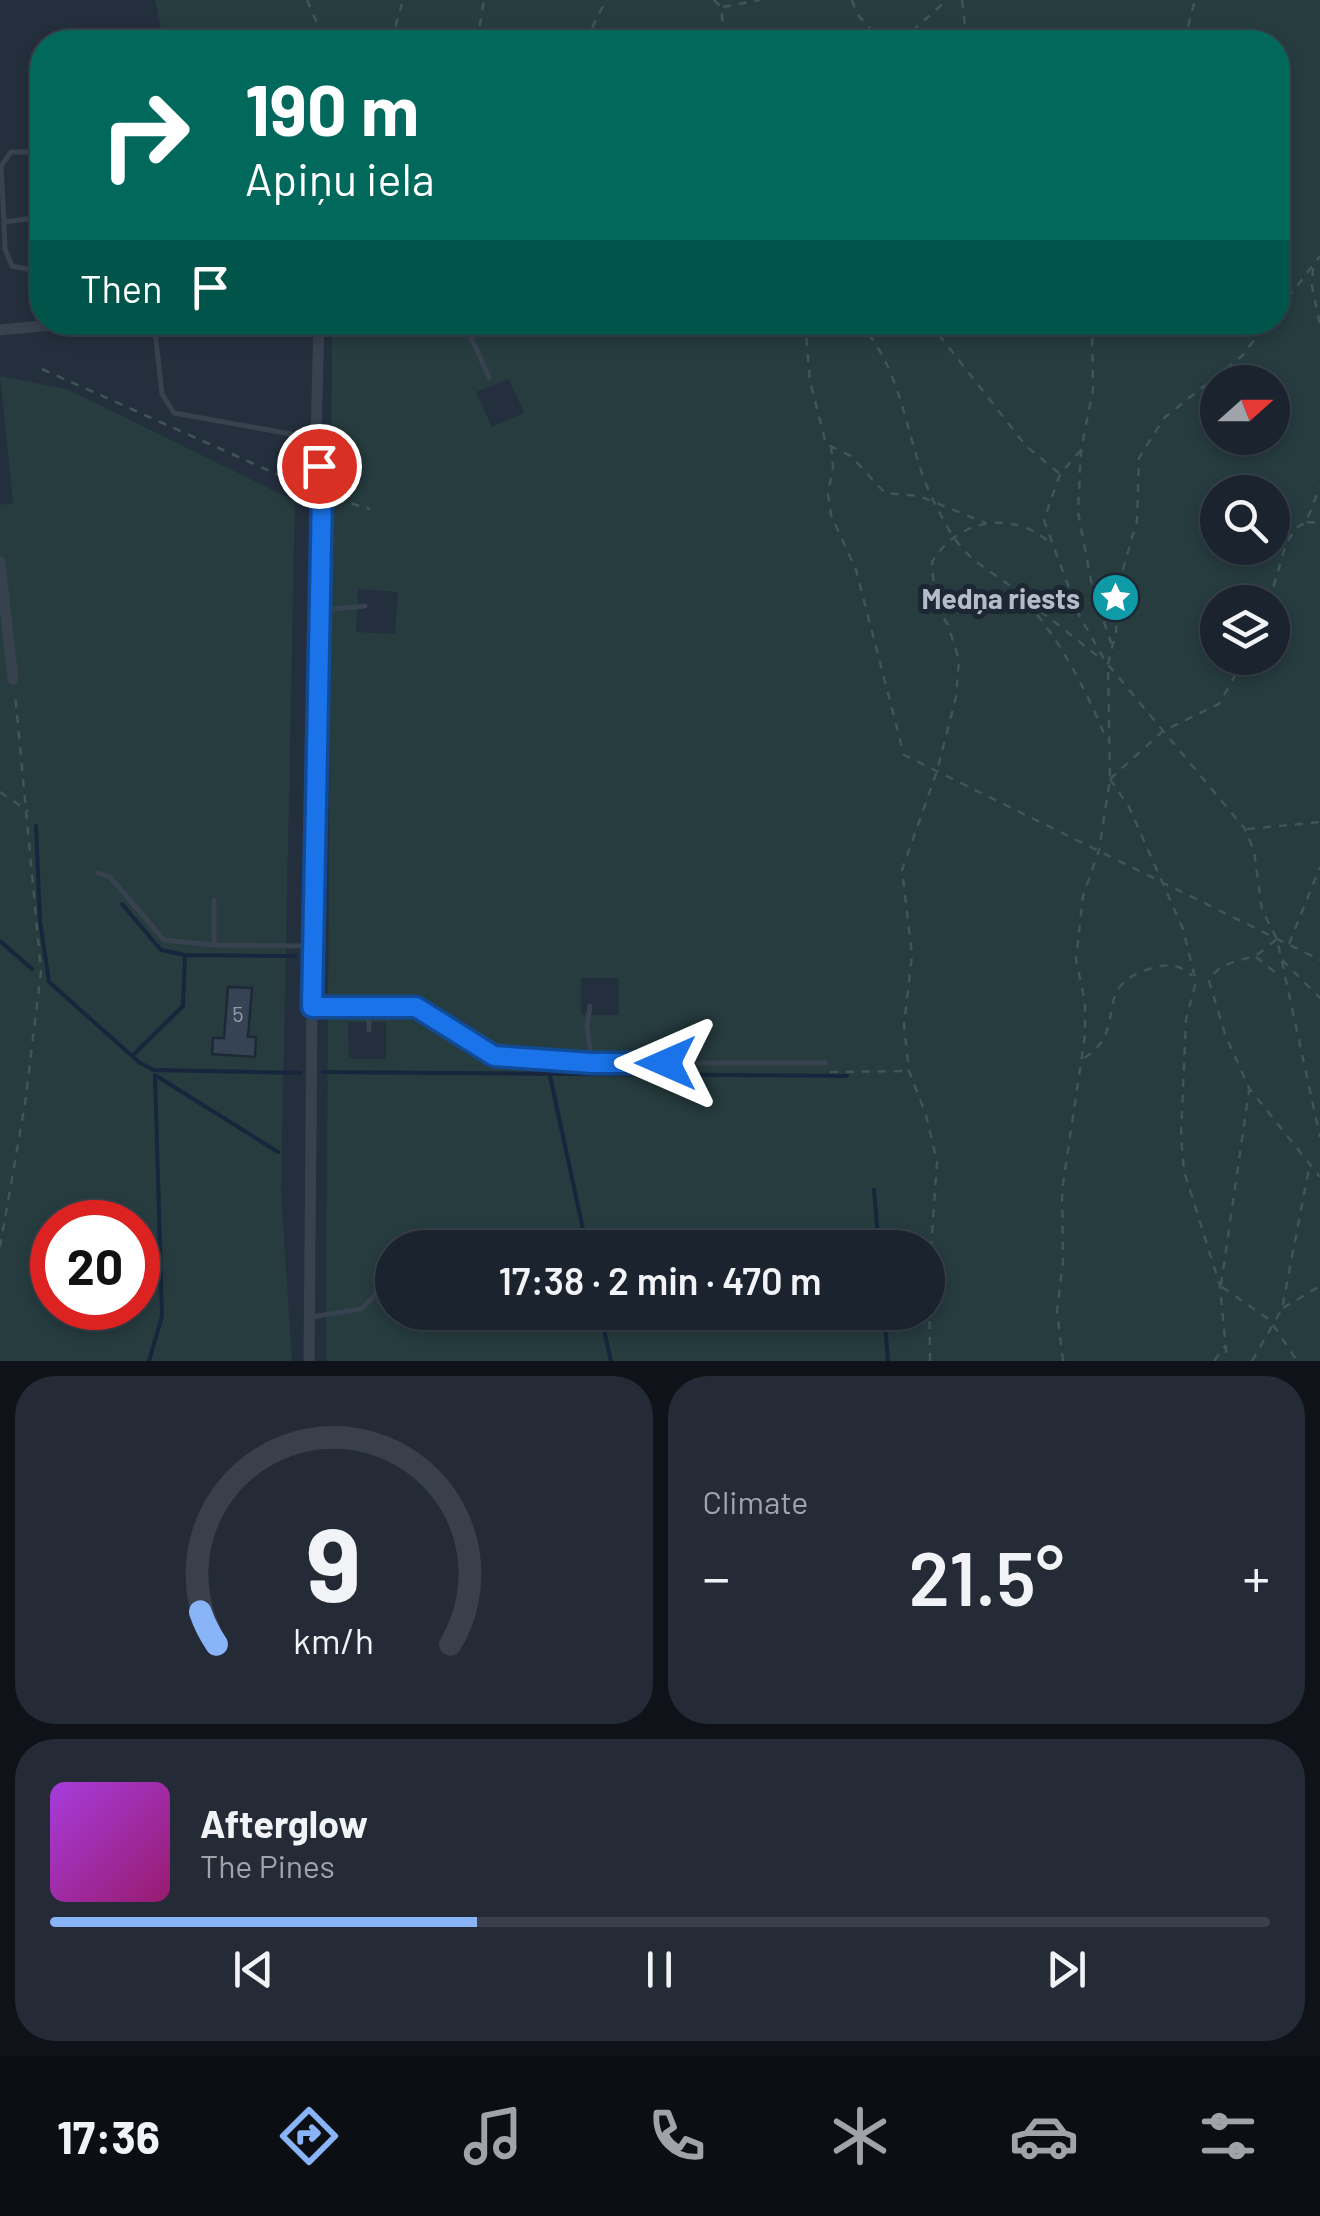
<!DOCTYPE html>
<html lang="en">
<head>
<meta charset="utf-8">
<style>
	:root { --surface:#1b232e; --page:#242b36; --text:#f1f3f6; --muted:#a0a4aa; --line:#39404a; --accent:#8ab4f8 }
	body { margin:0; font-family:Barlow,sans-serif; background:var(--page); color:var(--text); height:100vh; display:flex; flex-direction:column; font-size:38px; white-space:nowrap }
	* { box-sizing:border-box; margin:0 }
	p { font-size:32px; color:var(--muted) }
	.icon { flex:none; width:55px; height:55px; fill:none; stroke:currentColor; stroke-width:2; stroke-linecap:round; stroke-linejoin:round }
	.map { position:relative; height:1361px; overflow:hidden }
	.side { display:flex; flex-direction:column; gap:15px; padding:15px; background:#0f1319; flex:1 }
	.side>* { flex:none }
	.top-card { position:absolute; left:30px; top:30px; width:1260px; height:305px; border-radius:40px; box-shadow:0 5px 15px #0003,0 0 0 2px var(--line); background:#00695c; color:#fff; overflow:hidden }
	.needle { width:65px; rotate:69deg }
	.controls { position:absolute; left:1200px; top:365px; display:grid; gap:20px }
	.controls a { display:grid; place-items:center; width:90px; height:90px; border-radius:50%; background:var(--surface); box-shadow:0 5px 15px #0003,0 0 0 2px var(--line); font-size:50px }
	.speed { position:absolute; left:30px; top:1200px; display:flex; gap:20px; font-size:50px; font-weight:700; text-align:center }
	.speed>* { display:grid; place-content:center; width:130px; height:130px; border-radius:50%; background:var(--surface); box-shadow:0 5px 15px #0003,0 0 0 2px var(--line); line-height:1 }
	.speed .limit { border:15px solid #d22; background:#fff; color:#111 }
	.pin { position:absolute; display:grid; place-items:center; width:85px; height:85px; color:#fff; margin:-42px; border:5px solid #fff; border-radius:50%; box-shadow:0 2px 10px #0007 }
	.me { position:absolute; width:110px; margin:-55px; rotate:270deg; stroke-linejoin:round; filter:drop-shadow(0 0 8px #0008) }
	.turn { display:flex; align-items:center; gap:35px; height:210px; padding:0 50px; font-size:45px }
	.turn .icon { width:130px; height:130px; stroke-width:2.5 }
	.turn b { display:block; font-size:70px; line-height:85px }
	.then { display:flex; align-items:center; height:95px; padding:0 50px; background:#0003; gap:20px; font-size:38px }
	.big { font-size:75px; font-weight:600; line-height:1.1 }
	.side .tile { flex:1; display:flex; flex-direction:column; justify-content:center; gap:15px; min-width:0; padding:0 35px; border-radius:40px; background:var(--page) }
	.side .dial { align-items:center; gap:0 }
	.dial svg { height:260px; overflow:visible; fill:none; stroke:var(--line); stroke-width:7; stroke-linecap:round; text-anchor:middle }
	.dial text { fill:var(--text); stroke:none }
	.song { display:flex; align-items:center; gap:30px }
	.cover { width:120px; height:120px; border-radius:15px; background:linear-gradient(135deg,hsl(280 70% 55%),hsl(320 70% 35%)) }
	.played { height:10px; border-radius:5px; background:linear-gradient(90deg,var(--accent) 35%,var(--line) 35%) }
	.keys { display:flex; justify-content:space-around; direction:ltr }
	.heat { display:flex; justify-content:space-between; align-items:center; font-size:55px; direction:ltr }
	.side .tiles { flex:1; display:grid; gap:15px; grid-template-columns:1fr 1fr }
	.tile:last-child { grid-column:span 2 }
	.trip { position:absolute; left:375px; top:1230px; width:570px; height:100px; border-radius:50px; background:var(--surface); box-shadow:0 5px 15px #0003,0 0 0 2px var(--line); font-weight:600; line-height:100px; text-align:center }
	.tab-bar { display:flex; height:160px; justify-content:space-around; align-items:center; background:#0b0e12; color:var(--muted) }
	.tab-bar .icon { width:70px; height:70px }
	.tab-bar .current { color:var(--accent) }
	.tab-bar b { font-size:45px; color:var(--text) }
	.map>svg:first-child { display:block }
	.green { fill:#263c3f; fill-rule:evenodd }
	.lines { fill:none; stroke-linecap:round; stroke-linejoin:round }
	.stream { stroke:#17263c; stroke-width:4 }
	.building { fill:#364354; stroke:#1f2835; stroke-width:2.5 }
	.path { stroke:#3f5557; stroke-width:2.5; stroke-dasharray:8 8; stroke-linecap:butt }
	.service { stroke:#38414e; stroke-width:5 }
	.minor { stroke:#38414e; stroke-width:11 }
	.route-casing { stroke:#114b97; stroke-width:25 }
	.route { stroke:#1a73e8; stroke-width:18 }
	.labels { text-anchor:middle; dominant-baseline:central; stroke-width:10; stroke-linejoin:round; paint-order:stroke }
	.number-label { font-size:22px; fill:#929caa }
	.poi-label { font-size:28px; font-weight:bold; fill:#b4bcc9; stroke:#1d2633; text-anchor:end }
</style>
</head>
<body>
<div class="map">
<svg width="1320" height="1361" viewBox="0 0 1320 1361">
	<rect width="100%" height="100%" fill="#242f3e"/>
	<path class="green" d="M155,0H1320V1361H326L332,323L1278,322V42H164ZM509,379L524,413L492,427L476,392ZM1218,382H1272V438H1218ZM1218,492H1272V548H1218ZM358,589L398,592L395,634L356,632ZM1218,602H1272V658H1218ZM581,978H618L619,1015H581ZM348,1022H386V1059H349ZM392,1248H928V1312H392Z
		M0,376L67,389L295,501L281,1191L292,1361H0V505L13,503ZM52,1222H138V1308H52Z"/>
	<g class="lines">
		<path class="stream" d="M36,826L40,921L49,982L140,1063L154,1070L300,1073
			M122,904L161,950L185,955L295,956
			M0,941L32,969
			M132,1056L183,1006L185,955
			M323,1072L847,1076
			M155,1075L278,1152
			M550,1076L587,1248
			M874,1190L879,1248
			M600,1312L611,1361
			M884,1312L888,1361
			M149,1361L162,1316L155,1076"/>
	</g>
	<path class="building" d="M228,987L252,988L248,1037H256L255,1057L212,1054L213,1038H224Z"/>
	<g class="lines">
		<path class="path" d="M307,0L325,42
			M714,0L721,7L725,42
			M852,0L857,14L882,42
			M962,0L967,42
			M723,7L760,0
			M391,42L403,0
			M461,42L478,33
			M477,42L484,0
			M585,42L606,0
			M900,42L947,0
			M1184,42L1195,0
			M1313,268L1312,286L1320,325
			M1278,311L1320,256
			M805,322L810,381L826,444L851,456L885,493L919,496L986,523
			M858,322C906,371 905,446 935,504C943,519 951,536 963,549C979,568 1005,578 1022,597C1059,637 1087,691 1107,741
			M929,322L1026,446L1059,473
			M1092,322L1093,390L1081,450L1078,512L1093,591L1112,645
			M42,369L310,489
			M831,446L833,467L828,494L831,515L856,570L904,755L1320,960
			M1081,450L1060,474L1044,520L1079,615L1105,661L1245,829L1254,851L1262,910L1277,939L1320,1137
			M336,499L370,509
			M1307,522L1320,523
			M1094,591L1119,583
			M1028,601L1100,658
			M1269,602L1286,544L1296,528L1306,522L1320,487
			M1110,779L1129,807L1183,929L1196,982L1186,1019L1181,1136L1184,1171L1220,1286L1227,1361
			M1110,779L1163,731L1219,704L1245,658
			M0,792L28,811
			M1247,829L1320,822
			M1276,940C1269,945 1261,953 1254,956C1236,962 1218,963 1209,981L1225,1034L1249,1088L1320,1177
			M1289,944L1320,867
			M1256,957L1281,977
			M1282,960L1320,998
			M1084,1058C1133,1028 1085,985 1156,967C1170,964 1182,965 1192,976
			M830,1072L907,1071
			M0,1247L25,1104L41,971L15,693
			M1221,1285L1249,1090
			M1222,1287L1270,1320L1297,1361
			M1283,1308L1320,1286
			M930,1361L929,1278L937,1162L926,1115L909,1071L904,1025L912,955L902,870L937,771L956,697L959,660L948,625L935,604L932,562C957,520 1011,509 1049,542
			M1063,1361L1057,1311L1063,1261L1062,1191L1085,1035V1002L1076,960L1083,896L1099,850L1110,779L1108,664L1116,632L1119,583L1137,521L1139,458L1164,418L1242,356L1268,322
			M1214,1361L1225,1346
			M1252,1361L1282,1309L1310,1163"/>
		<path class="service" d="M42,217L4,222L5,249L12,266L42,272
			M4,222L1,166L11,152H42
			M154,322L162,394L174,413L313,438
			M464,322L489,377
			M321,610L365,606
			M98,873L110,877L164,940L214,945L310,946
			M214,945V900
			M590,1006L587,1026L592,1063
			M315,1007H416L494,1056L592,1063H825
			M369,1007V1030
			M311,1317L361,1309L386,1284"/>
		<path class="minor" d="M0,330L82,322
			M0,562L13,679
			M309,1361L314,779L322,495L316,439L319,322"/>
	</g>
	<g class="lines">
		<defs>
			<path id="route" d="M319,466L322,494L312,1007H416L494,1056L592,1063H666"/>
		</defs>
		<use href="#route" class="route-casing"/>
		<use href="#route" class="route"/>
	</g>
	<defs>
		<symbol id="sight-disc" viewBox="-11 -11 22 22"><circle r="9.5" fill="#0f9aa8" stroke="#1d2633"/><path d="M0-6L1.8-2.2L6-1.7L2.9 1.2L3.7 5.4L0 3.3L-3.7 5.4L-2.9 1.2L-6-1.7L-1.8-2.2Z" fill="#fff"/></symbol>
	</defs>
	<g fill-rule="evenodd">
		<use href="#sight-disc" x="1088" y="570" width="55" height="55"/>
	</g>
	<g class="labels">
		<g class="number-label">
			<text x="238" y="1013">5</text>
		</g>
		<g class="poi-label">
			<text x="1080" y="598">Medņa riests</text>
		</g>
	</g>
</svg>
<div class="controls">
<a><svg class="needle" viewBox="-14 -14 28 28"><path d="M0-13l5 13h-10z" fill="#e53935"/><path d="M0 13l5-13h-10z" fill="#a0a4aa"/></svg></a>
<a><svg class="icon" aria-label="search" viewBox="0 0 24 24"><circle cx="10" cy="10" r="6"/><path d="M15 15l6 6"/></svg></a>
<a><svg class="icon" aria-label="layers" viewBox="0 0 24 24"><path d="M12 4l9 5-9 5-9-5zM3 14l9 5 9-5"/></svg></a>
</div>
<div class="speed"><div class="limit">20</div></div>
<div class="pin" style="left:319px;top:466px;background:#d93025"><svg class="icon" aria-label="arrive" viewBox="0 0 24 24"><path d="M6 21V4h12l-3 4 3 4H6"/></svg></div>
<svg class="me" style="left:666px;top:1063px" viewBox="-20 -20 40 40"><path d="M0-17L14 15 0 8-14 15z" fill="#1a73e8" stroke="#fff" stroke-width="4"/></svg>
<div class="trip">17:38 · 2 min · 470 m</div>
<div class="top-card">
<div class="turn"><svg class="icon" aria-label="right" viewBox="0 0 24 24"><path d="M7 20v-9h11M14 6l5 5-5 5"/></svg><div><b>190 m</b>Apiņu iela</div></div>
<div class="then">Then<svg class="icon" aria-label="arrive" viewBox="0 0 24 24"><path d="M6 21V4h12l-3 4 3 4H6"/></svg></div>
</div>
</div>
<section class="side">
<div class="tiles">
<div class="tile dial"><svg viewBox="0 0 100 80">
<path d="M14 69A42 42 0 1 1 86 69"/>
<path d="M14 69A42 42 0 0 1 9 59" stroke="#8ab4f8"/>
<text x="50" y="56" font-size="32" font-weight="700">9</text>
<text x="50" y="72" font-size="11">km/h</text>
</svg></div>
<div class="tile"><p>Climate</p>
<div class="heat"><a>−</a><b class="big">21.5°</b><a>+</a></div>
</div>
<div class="tile">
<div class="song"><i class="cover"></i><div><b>Afterglow</b><p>The Pines</p></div></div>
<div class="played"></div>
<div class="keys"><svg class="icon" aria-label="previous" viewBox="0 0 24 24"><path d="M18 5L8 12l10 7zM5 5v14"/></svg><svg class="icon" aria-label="pause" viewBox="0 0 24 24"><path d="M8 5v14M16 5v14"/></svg><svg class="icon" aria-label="next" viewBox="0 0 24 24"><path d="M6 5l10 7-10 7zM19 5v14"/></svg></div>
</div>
</div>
</section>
<nav class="tab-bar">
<b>17:36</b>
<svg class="icon current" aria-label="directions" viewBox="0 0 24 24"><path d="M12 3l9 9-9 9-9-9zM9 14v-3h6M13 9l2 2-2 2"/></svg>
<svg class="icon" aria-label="music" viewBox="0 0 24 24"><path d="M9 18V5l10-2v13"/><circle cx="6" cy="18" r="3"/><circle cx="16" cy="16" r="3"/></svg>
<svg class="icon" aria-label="phone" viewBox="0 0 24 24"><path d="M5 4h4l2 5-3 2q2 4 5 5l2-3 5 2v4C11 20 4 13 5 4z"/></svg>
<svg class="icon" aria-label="climate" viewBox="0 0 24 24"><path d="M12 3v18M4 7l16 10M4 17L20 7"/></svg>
<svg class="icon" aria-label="car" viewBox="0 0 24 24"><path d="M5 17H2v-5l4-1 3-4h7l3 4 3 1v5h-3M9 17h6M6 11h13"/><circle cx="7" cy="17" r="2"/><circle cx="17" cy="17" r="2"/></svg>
<svg class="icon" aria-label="filters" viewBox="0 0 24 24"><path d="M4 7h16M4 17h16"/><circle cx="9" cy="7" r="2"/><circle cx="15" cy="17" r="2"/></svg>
</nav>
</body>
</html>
